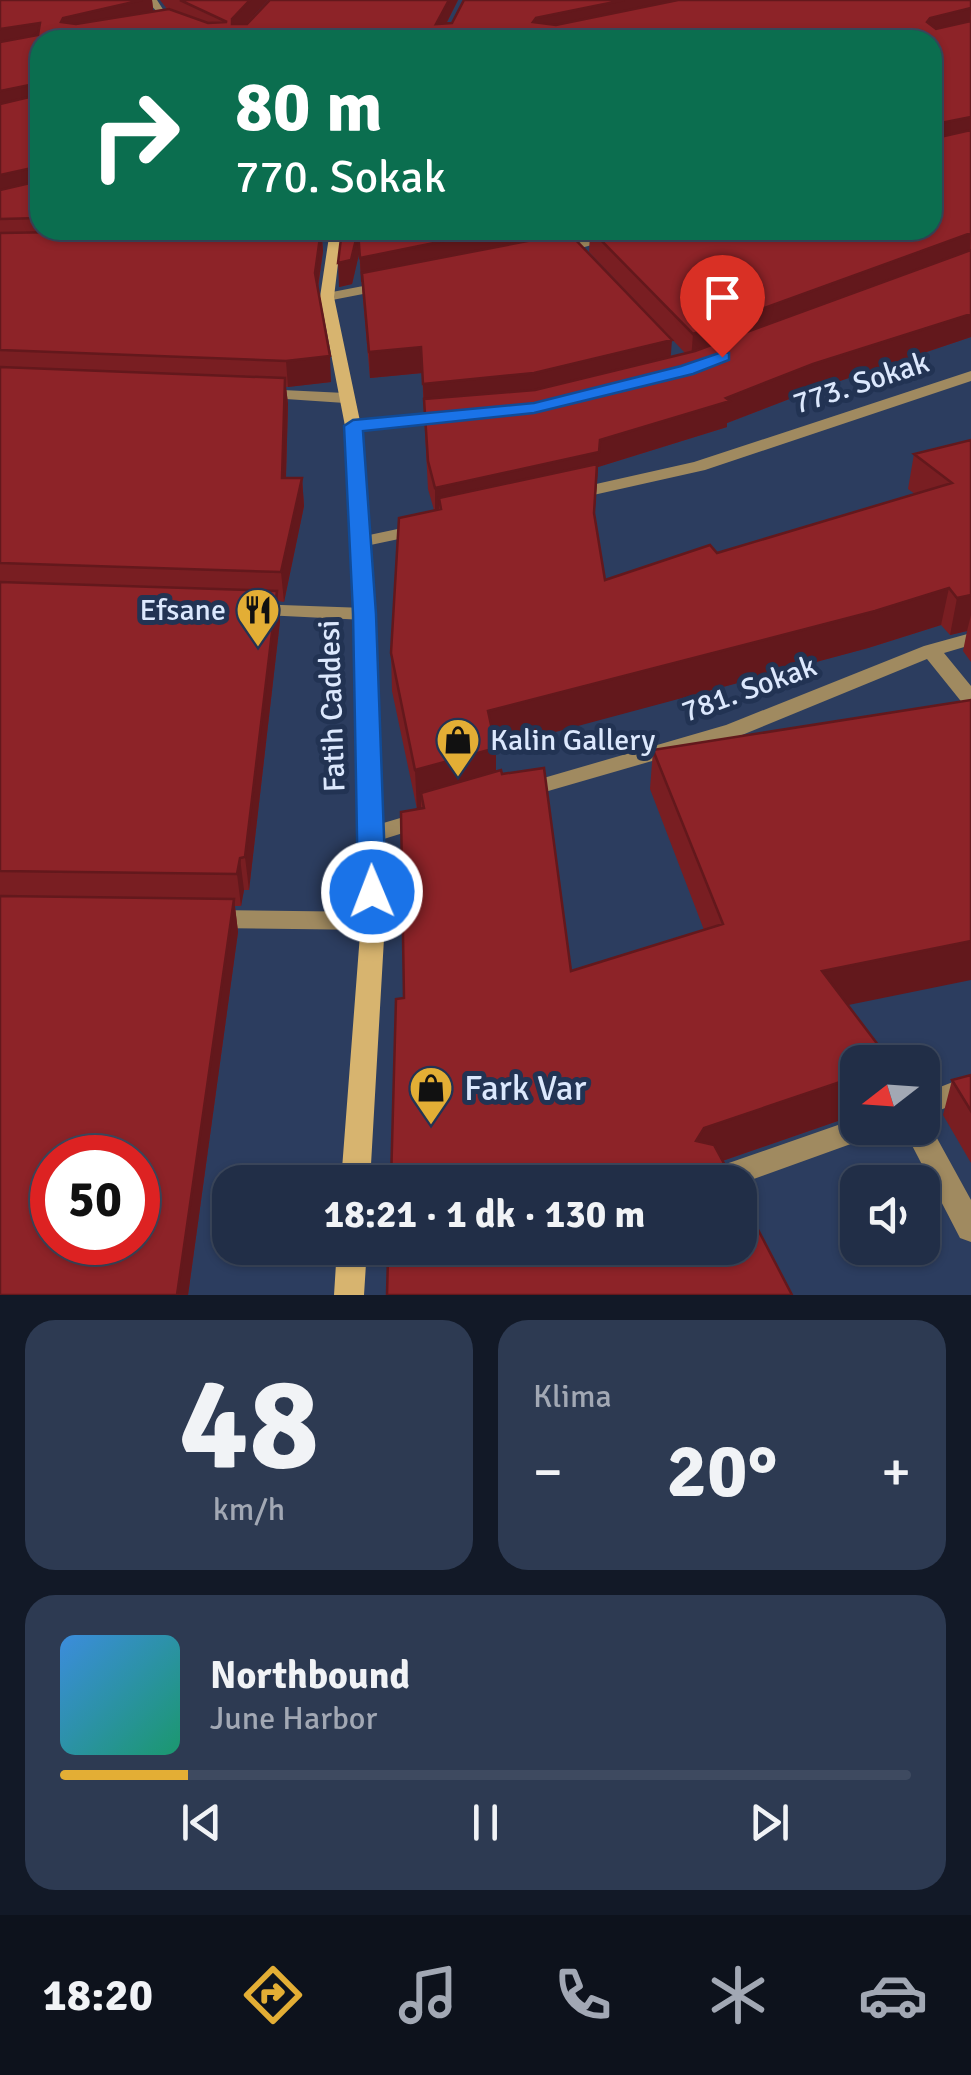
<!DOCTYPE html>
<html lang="tr">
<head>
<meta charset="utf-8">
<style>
	:root { --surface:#212e47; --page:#2d3a52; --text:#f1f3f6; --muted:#a2a8b4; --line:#3e4a60; --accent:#e3ae35 }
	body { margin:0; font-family:Signika,sans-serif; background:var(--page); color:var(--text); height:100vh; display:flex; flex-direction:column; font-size:38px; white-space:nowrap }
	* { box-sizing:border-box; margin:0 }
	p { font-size:32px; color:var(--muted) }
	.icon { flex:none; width:55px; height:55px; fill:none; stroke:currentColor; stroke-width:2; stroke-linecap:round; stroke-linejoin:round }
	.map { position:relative; height:1295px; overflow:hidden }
	.side { display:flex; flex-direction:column; gap:25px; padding:25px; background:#121927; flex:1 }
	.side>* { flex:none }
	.top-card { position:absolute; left:30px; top:30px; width:912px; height:210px; border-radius:30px; box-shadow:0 2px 8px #0004,0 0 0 2px var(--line); background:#0b6e4f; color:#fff; overflow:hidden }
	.needle { width:65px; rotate:253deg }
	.tools { position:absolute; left:840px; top:1045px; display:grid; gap:20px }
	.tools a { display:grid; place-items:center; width:100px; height:100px; border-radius:20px; background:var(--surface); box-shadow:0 2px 8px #0004,0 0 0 2px var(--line); font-size:50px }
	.speed { position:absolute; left:30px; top:1135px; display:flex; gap:20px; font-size:50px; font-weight:700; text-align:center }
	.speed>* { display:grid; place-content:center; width:130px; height:130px; border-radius:50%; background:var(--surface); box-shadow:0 2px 8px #0004,0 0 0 2px var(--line); line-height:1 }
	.speed .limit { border:15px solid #d22; background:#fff; color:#111 }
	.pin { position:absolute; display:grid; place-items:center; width:85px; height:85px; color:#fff; margin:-102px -42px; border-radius:50% 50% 50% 0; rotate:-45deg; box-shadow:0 0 10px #0007 }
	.pin .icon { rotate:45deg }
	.me { position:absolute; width:110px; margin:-55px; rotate:359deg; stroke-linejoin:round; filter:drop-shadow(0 0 8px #0008) }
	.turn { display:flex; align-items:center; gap:35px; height:210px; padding:0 40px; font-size:45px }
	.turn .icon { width:130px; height:130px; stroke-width:2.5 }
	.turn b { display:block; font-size:70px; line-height:85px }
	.big { font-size:75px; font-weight:700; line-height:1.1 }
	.side .card { flex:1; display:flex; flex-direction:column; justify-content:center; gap:15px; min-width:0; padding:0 35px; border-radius:30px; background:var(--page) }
	.side .dial { align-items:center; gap:0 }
	.dial b { font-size:130px; line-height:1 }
	.song { display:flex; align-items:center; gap:30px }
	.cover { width:120px; height:120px; border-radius:15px; background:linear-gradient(135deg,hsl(210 70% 55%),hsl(160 70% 35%)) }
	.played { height:10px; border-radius:5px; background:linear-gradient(90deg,var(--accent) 15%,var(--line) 15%) }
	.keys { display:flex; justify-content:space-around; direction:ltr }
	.heat { display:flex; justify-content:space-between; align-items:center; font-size:55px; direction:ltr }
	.side .tiles { flex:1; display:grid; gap:25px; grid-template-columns:1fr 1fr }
	.card:last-child { grid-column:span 2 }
	.trip { position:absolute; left:212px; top:1165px; width:545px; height:100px; border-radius:30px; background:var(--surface); box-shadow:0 2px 8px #0004,0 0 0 2px var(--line); font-weight:700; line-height:100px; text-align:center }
	.tabs { display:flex; height:160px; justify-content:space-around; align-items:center; background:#0d121c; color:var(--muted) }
	.tabs .icon { width:70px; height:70px }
	.tabs .active { color:var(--accent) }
	.tabs b { font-size:45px; color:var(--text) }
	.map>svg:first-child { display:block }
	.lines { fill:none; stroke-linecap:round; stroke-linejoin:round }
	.street { fill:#a08a60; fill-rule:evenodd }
	.secondary { fill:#d7b46f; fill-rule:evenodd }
	.wall { fill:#791e22; fill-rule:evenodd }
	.shaded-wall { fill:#63181c }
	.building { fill:#8d2328; stroke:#63181c; stroke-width:2.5; fill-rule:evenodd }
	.route { fill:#1a73e8; stroke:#114b97; stroke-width:2.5 }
	.labels { text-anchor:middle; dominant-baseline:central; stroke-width:10; stroke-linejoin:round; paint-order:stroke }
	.street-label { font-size:30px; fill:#dce8fd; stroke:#223353 }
	.poi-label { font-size:30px; fill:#dce8fd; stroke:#223353; text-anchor:end }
	.near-poi-label { font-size:35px; fill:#dce8fd; stroke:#223353; text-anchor:start }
</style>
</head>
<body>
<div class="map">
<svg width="971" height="1295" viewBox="0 0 971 1295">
	<rect width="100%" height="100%" fill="#2c3d5f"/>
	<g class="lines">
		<path class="street" d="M147,0H157L166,14L225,40C196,40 163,23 147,0Z
			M625,230H647L555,255L548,251Z
			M389,281L396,285L394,288L327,301L320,297L327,293Z
			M971,371V381L705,470L571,500L562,495L565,491L694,462Z
			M262,389L345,393L353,398L345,403L256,397L254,394Z
			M449,412L455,414V420L353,431L345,426L353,421Z
			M426,523L435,528L432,532L361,547L352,542L355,538Z
			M252,604L365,608L375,614L365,620L245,614L242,610Z
			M971,633V645L944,653L971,686V706L964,705L927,659L742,735L524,798L516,796L513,791L516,786L726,725L924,646Z
			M424,811L432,814L435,819L432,824L371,843L363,841L359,835L363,829Z
			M212,910L373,912L382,915L385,921L382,927L373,930L212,928L203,925L200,919L203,913Z
			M971,1075V1098L922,1117V1094Z
			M858,1118V1128H877L873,1136L740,1184L695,1182L700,1173Z
			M922,1118L927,1120L971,1200V1242L960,1238L903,1128H922Z"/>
		<path class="secondary" d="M330,230H342L334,297L361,426L375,614L385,921L370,1182H341L361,921L355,614L345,426L320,297Z
			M337,1248H367L364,1295H334Z"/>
	</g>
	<path class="wall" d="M0,0H152L153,11L167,9L160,0H268L246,24L270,0H458L446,24L971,0V337L810,391L727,423V427L598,467L594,518L605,580L717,553L915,494L908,489L914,454L971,440V662L963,651L967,631L950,635L941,625L868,648L496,747V771L571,971L704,930L650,789L653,750L848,1005L858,1062V1114L722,1161L404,998L417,809L392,691L391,653L434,510L428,489L422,373L370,378L359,254L352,284L339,287L342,230H932L40,40V230H327L325,236H322L323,251L318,289L331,382L286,387L288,404L286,478H302L304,506L284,602L278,601L280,621L249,890H244L241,906H235L238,932L188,1295H0ZM590,234L589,252L685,353L671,357L573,237Z
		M971,1075V1163L943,1115L952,1080Z"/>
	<path class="shaded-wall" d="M142,0H152L154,16L66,36L61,22L63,18Z
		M250,0H268L233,37L232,19Z
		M449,0H458L438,40L436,24Z
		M624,0H707L535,36L533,22L536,18Z
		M971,8L970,25L927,36V22L930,18Z
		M40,23L42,40L0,48V29Z
		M39,83L40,104L0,112V91Z
		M971,117V138L932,145V132L935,124Z
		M36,167L39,189L0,198V175Z
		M321,230L323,251L316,298L315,273Z
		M498,230H590V234L361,282L360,258Z
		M358,231L359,254L352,284L339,287L338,263Z
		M971,233L970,255L691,360L693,334Z
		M971,314V337L810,391L727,423V427L598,467L592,548L441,509L439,498V516H435V488L600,440L726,398L813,364Z
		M672,340L670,366L533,399H424V410L423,384Z
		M421,347L422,373L370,378L369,352Z
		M330,356L331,382L288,387L286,361Z
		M285,378L288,404L285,506L282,478Z
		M302,478L304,506L284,602L281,572Z
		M949,588L941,625L868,648L488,750V711Z
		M277,591L280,621L249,890L245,857Z
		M971,595V615L967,631L950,635L957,598Z
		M496,748V787L421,793V808L417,810L415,770Z
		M240,858L244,890L241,906L237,874Z
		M234,899L238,932L188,1295H177Z
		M971,941V980L814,1012L822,971Z
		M858,1076V1114L699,1169L696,1141L704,1128Z
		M390,1248H481L391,1278Z"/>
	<path class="building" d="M0,0H142L63,18L61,22L76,24L169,9L208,23L227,22L180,0H250L232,19V24H247L270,0H449L436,24L452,23L464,0H624L536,18L533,22L556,25L678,0H971V8L930,18L927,22L936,29L971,21V117L935,124L932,132V40H40V171L36,167L0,175V104L38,95L39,83L0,91V42L38,35L40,23L0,29Z
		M971,130V233L693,334L591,230H932V135L936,138Z
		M40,173V218L0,219V190L39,181Z
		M186,230H321L315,273L330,356L286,361L0,350V233Z
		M342,230H498L360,258L358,231L351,260L338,263Z
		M569,233L672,340L534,373L423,384L421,347L369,352L362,273Z
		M971,250V314L813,364L726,398L730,401L600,440L599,452L435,488L428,461L424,399L535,390L695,351Z
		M0,367L285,378L282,478H302L281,572L0,563Z
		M971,440V595L957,598L949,588L875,611L488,711L496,748L415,770L391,653L399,518L441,509L439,498L597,464L594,513L605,580L710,545L717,553L952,483L914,454Z
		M0,582L277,591L245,857L240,858L237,874L0,871Z
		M971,700V941L822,971L891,1062H858V1076L704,1128L696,1141L714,1145L734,1182H391L396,999L404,998L401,812L424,808L421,793L501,770L502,774L544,768L571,971L723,924L653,750Z
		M0,896L234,899L177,1295H0ZM52,1158H138V1242H52Z
		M971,1075V1111L952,1080Z
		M740,1195L792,1295H387L388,1257H434L461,1248H740Z"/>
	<path class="route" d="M722,352L729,353V360L693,374L534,413L363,431L376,614L386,892L382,899H362L358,892L353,614L344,426L353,420L534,403L681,366Z"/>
	<defs>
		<symbol id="restaurant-pin" viewBox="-11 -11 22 30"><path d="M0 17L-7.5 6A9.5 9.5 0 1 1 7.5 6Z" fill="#e3ae35" stroke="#223353"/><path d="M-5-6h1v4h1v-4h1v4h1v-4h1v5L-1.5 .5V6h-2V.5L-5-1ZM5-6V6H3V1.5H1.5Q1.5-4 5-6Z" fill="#111"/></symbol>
		<symbol id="shop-pin" viewBox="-11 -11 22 30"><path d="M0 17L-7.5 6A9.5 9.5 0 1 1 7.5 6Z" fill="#e3ae35" stroke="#223353"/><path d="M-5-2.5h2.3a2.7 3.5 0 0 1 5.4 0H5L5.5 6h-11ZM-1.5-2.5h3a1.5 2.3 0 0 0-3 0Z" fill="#111"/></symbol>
	</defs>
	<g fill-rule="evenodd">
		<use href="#restaurant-pin" x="233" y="585" width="50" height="68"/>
		<use href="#shop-pin" x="433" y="715" width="50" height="68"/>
		<use href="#shop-pin" x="406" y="1063" width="50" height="68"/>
	</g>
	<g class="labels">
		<g class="street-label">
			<text transform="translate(861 383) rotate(-18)">773. Sokak</text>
			<text transform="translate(749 689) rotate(-20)">781. Sokak</text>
			<text transform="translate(332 706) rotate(-92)">Fatih Caddesi</text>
		</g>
		<g class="poi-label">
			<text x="226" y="610">Efsane</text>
			<text x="490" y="740" text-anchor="start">Kalin Gallery</text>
		</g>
		<g class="near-poi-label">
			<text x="464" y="1088">Fark Var</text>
		</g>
	</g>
</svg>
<div class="tools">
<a><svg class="needle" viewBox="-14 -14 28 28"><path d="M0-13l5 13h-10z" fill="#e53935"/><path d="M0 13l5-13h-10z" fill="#a2a8b4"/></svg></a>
<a><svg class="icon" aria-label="sound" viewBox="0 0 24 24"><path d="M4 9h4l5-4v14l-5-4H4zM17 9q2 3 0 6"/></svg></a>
</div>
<div class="speed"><div class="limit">50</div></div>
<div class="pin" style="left:722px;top:357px;background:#d93025"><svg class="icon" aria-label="arrive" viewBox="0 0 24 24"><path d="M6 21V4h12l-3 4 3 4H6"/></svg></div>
<svg class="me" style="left:372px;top:892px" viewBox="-20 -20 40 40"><circle r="17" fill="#1a73e8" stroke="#fff" stroke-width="3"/><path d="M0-11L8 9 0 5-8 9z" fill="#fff"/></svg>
<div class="trip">18:21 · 1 dk · 130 m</div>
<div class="top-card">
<div class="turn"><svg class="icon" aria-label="right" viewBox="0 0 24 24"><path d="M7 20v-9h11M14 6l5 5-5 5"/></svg><div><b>80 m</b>770. Sokak</div></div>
</div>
</div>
<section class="side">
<div class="tiles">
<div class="card dial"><b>48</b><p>km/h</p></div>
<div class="card"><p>Klima</p>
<div class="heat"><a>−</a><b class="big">20°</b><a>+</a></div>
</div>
<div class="card">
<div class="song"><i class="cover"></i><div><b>Northbound</b><p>June Harbor</p></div></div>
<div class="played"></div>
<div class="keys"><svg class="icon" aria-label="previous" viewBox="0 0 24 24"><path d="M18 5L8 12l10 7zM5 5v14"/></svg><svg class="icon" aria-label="pause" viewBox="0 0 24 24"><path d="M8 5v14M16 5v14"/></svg><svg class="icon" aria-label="next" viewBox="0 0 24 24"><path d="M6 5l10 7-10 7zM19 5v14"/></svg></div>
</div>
</div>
</section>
<nav class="tabs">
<b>18:20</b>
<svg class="icon active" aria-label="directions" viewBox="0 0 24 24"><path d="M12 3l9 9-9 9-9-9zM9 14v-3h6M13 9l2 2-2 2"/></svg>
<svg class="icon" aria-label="music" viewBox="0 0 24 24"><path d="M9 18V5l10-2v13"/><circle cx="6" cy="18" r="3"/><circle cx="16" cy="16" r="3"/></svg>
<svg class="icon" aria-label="phone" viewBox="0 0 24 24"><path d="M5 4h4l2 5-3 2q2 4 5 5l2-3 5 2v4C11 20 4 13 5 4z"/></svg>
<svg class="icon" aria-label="climate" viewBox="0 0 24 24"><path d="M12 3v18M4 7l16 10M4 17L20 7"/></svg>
<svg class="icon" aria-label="car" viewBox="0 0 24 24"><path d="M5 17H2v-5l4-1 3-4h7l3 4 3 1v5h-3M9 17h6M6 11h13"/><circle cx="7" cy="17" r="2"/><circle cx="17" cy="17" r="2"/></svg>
</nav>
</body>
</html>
